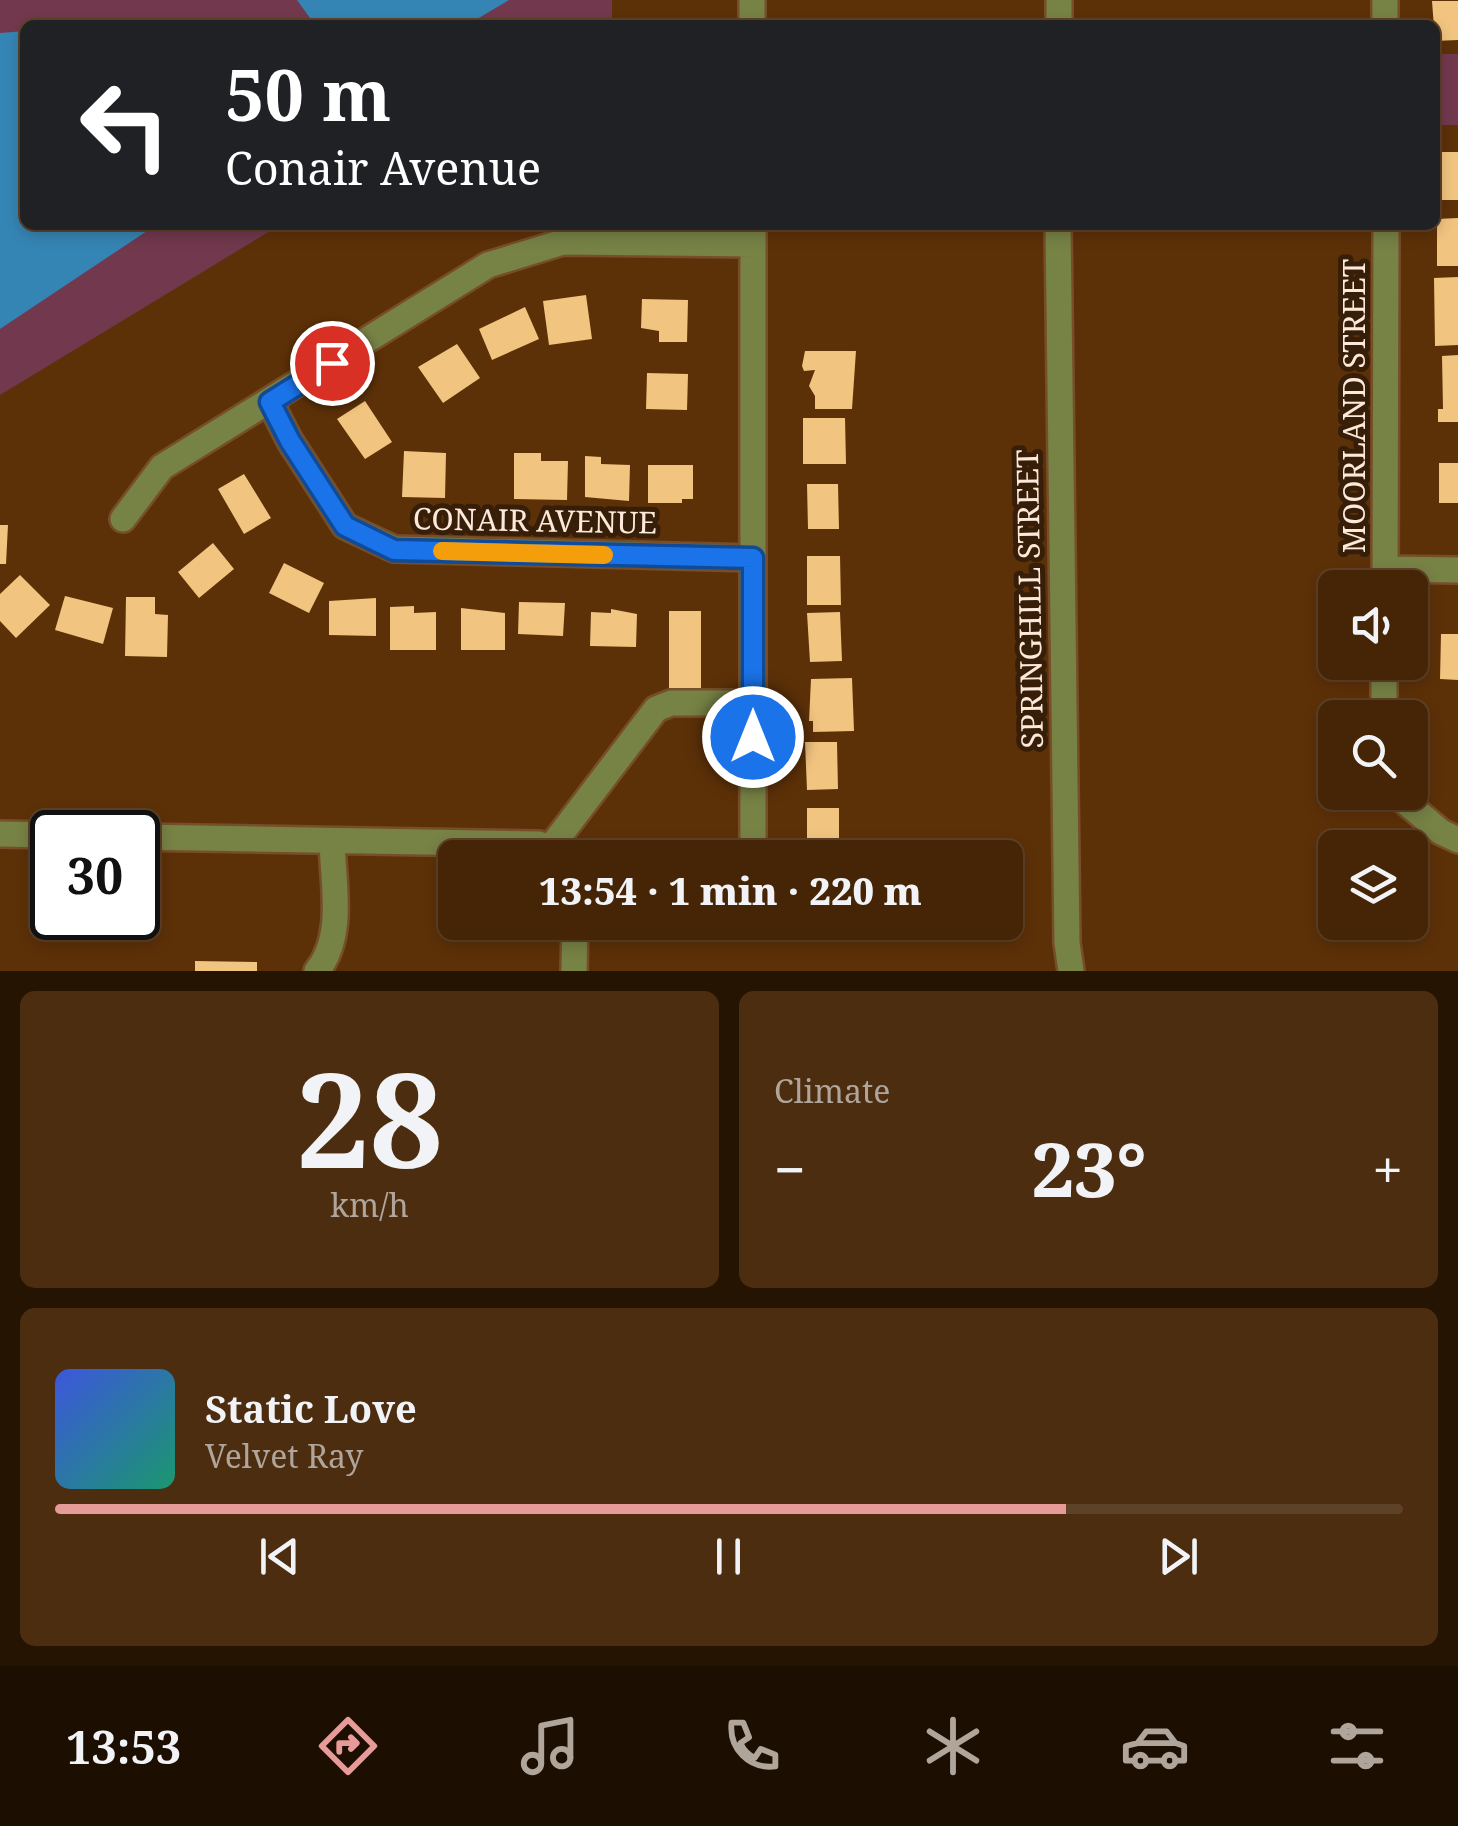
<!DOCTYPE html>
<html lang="en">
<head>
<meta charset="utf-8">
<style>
	:root { --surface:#462506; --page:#4d2d10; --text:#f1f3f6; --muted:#b0a59b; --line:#5e4228; --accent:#e69b98 }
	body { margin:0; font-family:"Noto Serif",serif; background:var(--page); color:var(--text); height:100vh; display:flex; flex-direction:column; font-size:38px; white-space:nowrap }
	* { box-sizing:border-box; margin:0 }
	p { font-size:32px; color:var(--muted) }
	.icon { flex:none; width:55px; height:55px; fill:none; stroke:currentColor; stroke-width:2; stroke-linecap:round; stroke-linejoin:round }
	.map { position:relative; height:971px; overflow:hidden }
	.drawer { display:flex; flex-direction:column; gap:20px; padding:20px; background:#261403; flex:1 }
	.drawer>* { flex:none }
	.top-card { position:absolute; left:20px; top:20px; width:1420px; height:210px; border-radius:15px; box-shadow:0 5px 15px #0003,0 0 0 2px var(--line); background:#202124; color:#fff; overflow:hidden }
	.controls { position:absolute; left:1318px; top:570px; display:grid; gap:20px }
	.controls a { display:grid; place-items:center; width:110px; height:110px; border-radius:15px; background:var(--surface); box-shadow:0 5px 15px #0003,0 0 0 2px var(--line); font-size:50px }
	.speed { position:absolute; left:30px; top:810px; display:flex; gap:20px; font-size:50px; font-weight:700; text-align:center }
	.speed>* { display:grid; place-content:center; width:130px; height:130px; border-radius:50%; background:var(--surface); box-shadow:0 5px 15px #0003,0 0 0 2px var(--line); line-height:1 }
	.speed .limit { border:5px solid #111; border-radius:15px; background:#fff; color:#111 }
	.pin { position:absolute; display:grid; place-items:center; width:85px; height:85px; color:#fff; margin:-42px; border:5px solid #fff; border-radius:50%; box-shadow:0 2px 10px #0007 }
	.me { position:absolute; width:110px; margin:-55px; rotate:0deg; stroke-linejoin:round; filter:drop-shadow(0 0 8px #0008) }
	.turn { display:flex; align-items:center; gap:35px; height:210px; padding:0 40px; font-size:45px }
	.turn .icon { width:130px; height:130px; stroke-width:2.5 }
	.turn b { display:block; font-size:70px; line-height:85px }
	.big { font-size:75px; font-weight:800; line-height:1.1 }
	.drawer .widget { flex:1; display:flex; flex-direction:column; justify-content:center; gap:15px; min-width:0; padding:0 35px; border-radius:15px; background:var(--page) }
	.drawer .dial { align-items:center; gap:0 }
	.dial b { font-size:130px; line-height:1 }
	.song { display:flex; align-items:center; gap:30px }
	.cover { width:120px; height:120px; border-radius:15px; background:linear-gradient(135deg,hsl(230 70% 55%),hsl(160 70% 35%)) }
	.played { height:10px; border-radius:5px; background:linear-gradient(90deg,var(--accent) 75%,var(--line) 75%) }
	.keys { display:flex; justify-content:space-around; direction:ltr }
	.heat { display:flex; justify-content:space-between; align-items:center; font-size:55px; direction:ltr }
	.drawer .tiles { flex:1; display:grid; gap:20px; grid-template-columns:1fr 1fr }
	.widget:last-child { grid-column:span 2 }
	.trip { position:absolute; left:438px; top:840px; width:585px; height:100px; border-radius:15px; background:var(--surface); box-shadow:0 5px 15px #0003,0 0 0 2px var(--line); font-weight:800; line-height:100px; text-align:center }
	.dock { display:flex; height:160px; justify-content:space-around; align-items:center; background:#1c0f02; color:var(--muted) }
	.dock .icon { width:70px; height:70px }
	.dock .current { color:var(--accent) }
	.dock b { font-size:45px; color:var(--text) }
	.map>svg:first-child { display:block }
	.green { fill:#72384e }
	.water { fill:#3585b4 }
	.building { fill:#f1c47f }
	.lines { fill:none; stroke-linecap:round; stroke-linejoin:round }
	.minor-casing { stroke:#774e2a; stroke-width:30 }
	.minor { stroke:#778245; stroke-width:25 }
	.route-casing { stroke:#114b97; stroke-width:25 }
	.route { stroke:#1a73e8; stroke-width:18 }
	.slow { stroke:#f59e0b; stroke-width:18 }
	.labels { text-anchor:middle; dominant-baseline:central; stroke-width:10; stroke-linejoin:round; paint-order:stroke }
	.street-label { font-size:30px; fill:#fde9da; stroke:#371e09 }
</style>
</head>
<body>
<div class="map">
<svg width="1458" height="971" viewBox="0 0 1458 971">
	<rect width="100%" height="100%" fill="#5d3108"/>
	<path class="green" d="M0,0H612V23L25,25V225H280L0,395Z
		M1435,54H1458V125H1435Z"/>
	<path class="water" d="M297,0H509L467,25H315Z
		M25,31V225H156L0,329V33Z"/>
	<path class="building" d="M1432,1H1458V40L1435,41Z
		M1441,152H1458V200H1438Z
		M1458,218V266H1437V219Z
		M1458,277V345L1435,346L1434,278Z
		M586,295L592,339L549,345L543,301Z
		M642,299L688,300L687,342H659V331L641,328Z
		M525,307L539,339L492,360L479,329Z
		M457,344L480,378L443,403L418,367Z
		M805,351H856L852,409H815V396L809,386L815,370L804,371L802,366Z
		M1458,355V422H1438V409H1443L1442,356Z
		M647,373L688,374L687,410L646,409Z
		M365,401L392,442L365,459L337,419Z
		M803,418H845L846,464H803Z
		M404,451L446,453L445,498L402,497Z
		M514,453H541V461H568L567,500L514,499Z
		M585,456L601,457V464L630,465L629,501L585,497Z
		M1439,463H1458V503H1439Z
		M648,465H693V499H682V503H648Z
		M244,474L271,518L244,534L218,489Z
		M807,484H838L839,529H808Z
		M0,525H8L6,564H0Z
		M213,543L234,569L199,598L178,572Z
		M807,556H840L841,605H807Z
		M284,563L324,583L309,613L269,593Z
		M20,575L50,605L16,638L0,621V594Z
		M65,596L113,608L103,644L55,630Z
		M126,597H155V614L168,615L167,657L125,656Z
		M376,598V636L329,635V601Z
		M519,602L565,603L563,636L518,634Z
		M414,606V613L436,612V650H390V607Z
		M461,608L505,613V650H461Z
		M611,609L637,614L636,647L590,646L591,612L611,613Z
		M669,611H701V689L669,688Z
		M840,612L842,661L810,662L807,613Z
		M1441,634H1458V680L1440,679Z
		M852,678L854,731L813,732V721H809L811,679Z
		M805,742H837L838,789L807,790Z
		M807,808H839V856H807Z
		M195,961L257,962V971H195Z"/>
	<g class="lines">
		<defs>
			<path id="minor" d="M752,0V25
				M1059,0V25
				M1385,0V25
				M1058,225L1067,943L1071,971
				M270,402L290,441L345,526L394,549L753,558
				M123,519L162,467L488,265L563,242L753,244
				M1386,569L1458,570
				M1385,588L1386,225
				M1384,718V662
				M1399,792L1402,799L1441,832L1458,840
				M0,834L52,835
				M138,837L539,844L565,858
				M753,839V225
				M551,847L656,709L671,703H753
				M317,971C345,937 333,883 332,842
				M574,971L575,922"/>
		</defs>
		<use href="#minor" class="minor-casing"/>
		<use href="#minor" class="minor"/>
	</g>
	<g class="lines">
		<defs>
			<path id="route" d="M332,363L270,402L290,441L345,526L394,550L753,558V737"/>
		</defs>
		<use href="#route" class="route-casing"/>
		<use href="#route" class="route"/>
		<path class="slow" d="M442,551L604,555"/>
	</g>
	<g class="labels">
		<g class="street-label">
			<text transform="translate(1353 406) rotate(-90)">MOORLAND STREET</text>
			<text transform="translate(535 520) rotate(1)">CONAIR AVENUE</text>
			<text transform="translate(1029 599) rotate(-91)">SPRINGHILL STREET</text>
		</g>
	</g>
</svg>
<div class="controls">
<a><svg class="icon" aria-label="sound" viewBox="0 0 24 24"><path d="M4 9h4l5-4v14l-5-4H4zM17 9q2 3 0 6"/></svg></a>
<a><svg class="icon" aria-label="search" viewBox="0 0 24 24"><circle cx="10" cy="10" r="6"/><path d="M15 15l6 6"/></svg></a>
<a><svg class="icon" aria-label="layers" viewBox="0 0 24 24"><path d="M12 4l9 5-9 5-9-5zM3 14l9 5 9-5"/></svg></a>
</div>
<div class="speed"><div class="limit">30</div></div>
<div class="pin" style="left:332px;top:363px;background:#d93025"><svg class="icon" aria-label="arrive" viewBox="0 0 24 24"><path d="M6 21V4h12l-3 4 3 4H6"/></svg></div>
<svg class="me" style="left:753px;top:737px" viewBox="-20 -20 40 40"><circle r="17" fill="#1a73e8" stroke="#fff" stroke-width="3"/><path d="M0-11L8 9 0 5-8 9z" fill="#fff"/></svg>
<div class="trip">13:54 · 1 min · 220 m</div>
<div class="top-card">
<div class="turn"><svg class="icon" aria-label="left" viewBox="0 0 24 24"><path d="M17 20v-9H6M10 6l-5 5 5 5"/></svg><div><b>50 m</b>Conair Avenue</div></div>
</div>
</div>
<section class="drawer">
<div class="tiles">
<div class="widget dial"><b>28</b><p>km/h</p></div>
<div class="widget"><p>Climate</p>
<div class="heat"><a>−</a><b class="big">23°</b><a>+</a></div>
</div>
<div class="widget">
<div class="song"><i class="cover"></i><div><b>Static Love</b><p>Velvet Ray</p></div></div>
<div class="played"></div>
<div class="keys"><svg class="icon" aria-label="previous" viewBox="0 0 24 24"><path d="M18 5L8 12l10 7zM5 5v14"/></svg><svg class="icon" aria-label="pause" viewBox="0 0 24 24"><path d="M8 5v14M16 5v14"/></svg><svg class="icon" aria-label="next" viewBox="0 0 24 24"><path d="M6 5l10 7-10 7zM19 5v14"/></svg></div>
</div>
</div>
</section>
<nav class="dock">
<b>13:53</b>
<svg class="icon current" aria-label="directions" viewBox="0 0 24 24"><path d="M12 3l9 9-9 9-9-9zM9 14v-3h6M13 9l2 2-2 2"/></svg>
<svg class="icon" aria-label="music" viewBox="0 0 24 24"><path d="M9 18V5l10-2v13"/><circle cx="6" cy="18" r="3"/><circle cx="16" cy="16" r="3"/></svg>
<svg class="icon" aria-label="phone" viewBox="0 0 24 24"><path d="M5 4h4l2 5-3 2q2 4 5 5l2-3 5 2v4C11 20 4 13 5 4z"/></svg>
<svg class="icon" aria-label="climate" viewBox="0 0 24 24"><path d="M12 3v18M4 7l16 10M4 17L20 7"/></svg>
<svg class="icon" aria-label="car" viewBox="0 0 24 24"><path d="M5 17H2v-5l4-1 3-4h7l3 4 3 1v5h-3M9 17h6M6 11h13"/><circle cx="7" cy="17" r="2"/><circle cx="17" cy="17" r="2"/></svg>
<svg class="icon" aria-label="filters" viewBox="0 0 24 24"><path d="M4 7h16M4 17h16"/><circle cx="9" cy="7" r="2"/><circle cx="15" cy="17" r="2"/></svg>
</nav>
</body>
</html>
